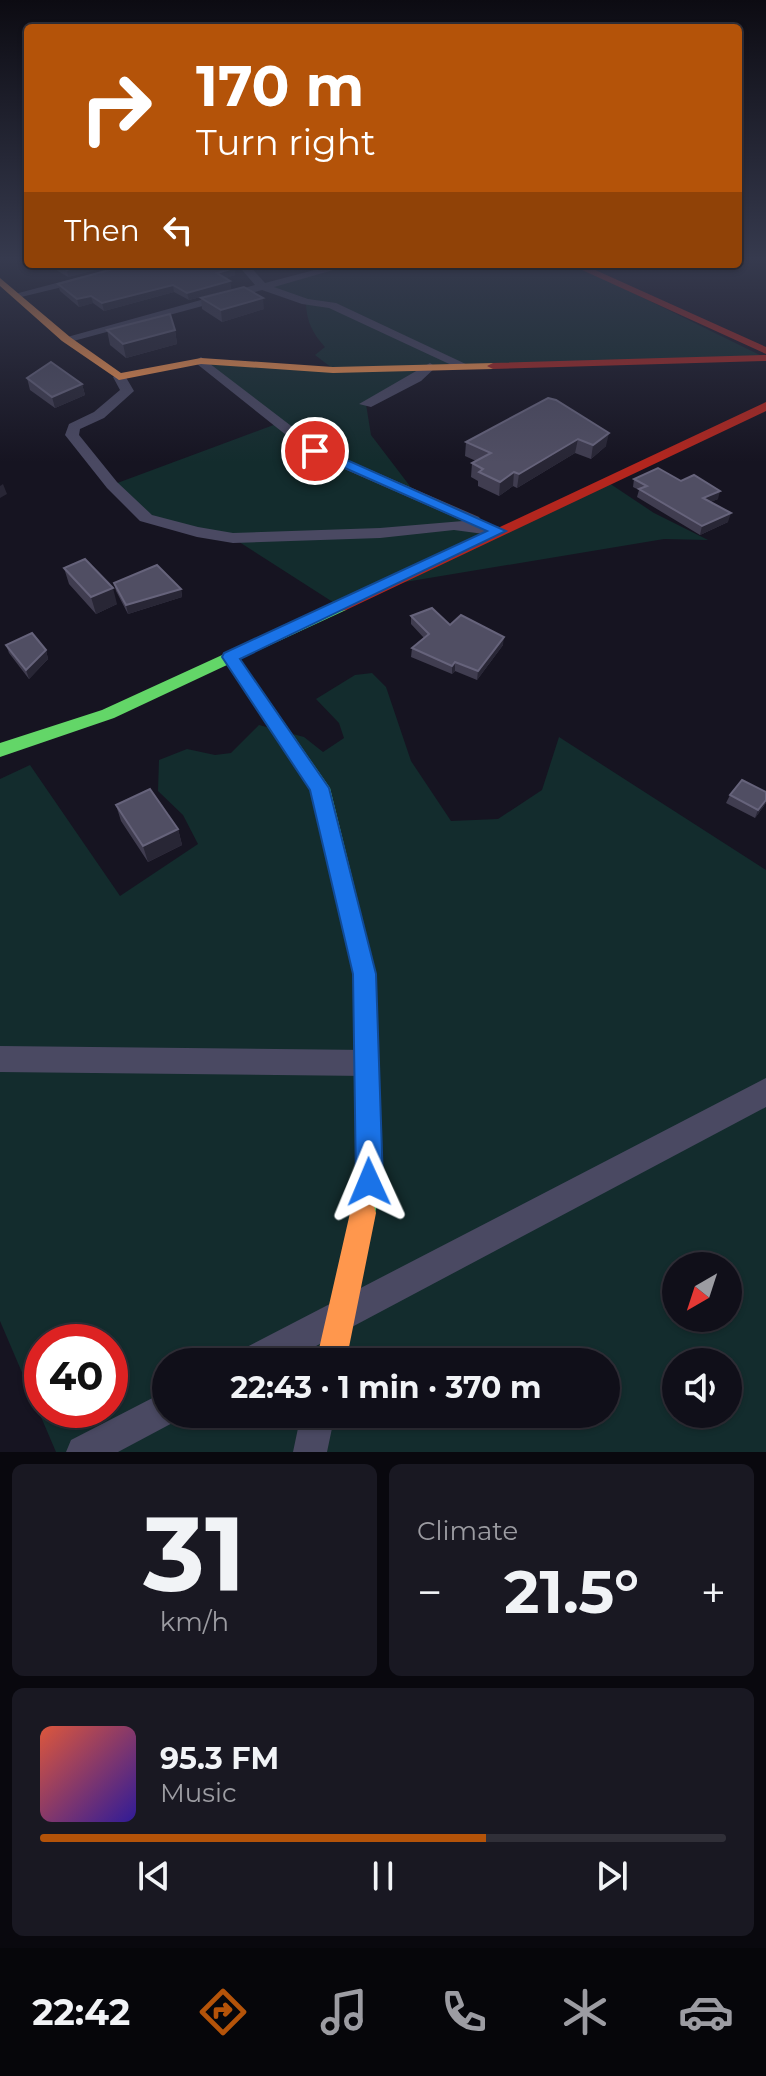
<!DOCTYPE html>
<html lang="en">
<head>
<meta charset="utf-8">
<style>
	:root { --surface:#100f19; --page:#191822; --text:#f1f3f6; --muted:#9c9ca2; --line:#302f38; --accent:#b45309 }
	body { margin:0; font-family:Montserrat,sans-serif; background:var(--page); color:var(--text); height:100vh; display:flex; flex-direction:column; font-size:30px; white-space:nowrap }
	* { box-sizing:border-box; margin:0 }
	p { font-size:26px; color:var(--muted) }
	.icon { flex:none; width:44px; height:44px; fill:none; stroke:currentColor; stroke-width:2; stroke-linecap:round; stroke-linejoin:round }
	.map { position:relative; height:1452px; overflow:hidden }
	.side { display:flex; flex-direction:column; gap:12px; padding:12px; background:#09080e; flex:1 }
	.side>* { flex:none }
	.banner { position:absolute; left:24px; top:24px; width:718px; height:244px; border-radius:8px; box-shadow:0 2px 6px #0004,0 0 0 2px var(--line); background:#b45309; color:#fff; overflow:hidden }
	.needle { width:52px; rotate:219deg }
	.tools { position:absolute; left:662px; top:1252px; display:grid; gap:16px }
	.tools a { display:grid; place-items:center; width:80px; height:80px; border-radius:50%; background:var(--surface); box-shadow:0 2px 6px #0004,0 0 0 2px var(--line); font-size:40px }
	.speed { position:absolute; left:24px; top:1324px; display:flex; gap:16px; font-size:40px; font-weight:700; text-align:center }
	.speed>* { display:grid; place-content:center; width:104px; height:104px; border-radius:50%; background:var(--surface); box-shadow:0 2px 6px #0004,0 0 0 2px var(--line); line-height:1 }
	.speed .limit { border:12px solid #d22; background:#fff; color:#111 }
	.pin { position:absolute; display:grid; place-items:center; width:68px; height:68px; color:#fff; margin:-34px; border:4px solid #fff; border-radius:50%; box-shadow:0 2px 8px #0007 }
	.me { position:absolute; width:88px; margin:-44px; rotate:359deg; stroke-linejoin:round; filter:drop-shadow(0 0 6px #0008) }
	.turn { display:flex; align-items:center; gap:28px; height:168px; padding:0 40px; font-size:36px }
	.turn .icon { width:104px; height:104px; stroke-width:2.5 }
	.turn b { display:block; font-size:56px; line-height:68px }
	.then { display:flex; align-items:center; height:76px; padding:0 40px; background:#0003; gap:16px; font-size:30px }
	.big { font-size:60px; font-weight:700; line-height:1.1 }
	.side .widget { flex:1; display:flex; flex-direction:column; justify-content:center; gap:12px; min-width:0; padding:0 28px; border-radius:12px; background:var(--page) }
	.side .dial { align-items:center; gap:0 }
	.dial b { font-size:104px; line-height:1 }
	.song { display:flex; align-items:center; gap:24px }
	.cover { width:96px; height:96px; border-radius:12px; background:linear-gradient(135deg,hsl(10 70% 55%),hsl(250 70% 35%)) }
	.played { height:8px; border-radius:4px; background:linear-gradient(90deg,var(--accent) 65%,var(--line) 65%) }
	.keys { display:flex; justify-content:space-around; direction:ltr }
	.heat { display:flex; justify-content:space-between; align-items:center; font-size:44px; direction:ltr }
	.side .tiles { flex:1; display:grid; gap:12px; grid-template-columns:1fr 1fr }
	.widget:last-child { grid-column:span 2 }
	.trip { position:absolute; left:152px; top:1348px; width:468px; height:80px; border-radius:40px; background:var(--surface); box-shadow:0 2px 6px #0004,0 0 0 2px var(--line); font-weight:700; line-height:80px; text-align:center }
	.tabs { display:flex; height:128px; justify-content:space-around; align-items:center; background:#06060a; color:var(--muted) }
	.tabs .icon { width:56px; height:56px }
	.tabs .on { color:var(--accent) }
	.tabs b { font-size:36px; color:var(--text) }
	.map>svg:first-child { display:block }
	.green { fill:#132c2d; fill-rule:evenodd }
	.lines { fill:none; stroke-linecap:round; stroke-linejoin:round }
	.street { fill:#4a4962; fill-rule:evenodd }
	.fast { fill:#63d668; fill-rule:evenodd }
	.slow { fill:#ff974d; fill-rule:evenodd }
	.jam { fill:#b3261e; fill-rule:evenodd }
	.wall { fill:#403d50 }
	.shaded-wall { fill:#282635 }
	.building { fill:#504e63; stroke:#66637b; stroke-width:2 }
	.route { fill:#1a73e8; stroke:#114b97; stroke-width:2 }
</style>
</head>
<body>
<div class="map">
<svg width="766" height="1452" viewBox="0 0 766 1452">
	<rect width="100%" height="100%" fill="#161421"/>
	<path class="green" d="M349,264H574L766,358L430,367L366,404L371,435L419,498L499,531L606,481L654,513L708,540L664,539L381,586L339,606L233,538L146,518L112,485L279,423L201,361L332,368L315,355L325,347C313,334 306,321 306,302L263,287Z
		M372,673L386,687L411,761L451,821L498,819L542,790L559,737L766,870V1452H56L0,1321V779L30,765L120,896L198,844L183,815L158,791L159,760L187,749L215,755L231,753L259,725L304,737L323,752L344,738L339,723L316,699L355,675ZM676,1266H728V1318H676ZM42,1342H110V1410H42ZM166,1362H606V1414H166ZM676,1362H728V1414H676Z"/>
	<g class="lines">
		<path class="street" d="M237,264H248L265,283L337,264H354L274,287L308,299L336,303L470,366L460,369L329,308L302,304L262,290L66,343L60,339L255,285Z
			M83,276L87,277V281L17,298L11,295Z
			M201,357L320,448L479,517L481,520L478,523L505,528L507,531L499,536L454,530L380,538L233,543L197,537L140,521L107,488L65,435L69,424L94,412L120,390L113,377L119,373L124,374L134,391L104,418L80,429L79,435L117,482L152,515L198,527L233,533L380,528L463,521L310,454L197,364L195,361Z
			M430,363L436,367L421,381L371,407L359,404Z
			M0,1046L367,1050L376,1054L380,1063L376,1072L367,1076L0,1072Z
			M766,1078V1107L286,1362H237L241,1350Z
			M166,1391V1414H180L178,1420L118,1452H66L71,1440Z
			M301,1414H335L327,1452H293Z"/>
		<path class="fast" d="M340,601L348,606L346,610L240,659L330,788L376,974L382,1182L373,1223L363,1226L353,1223L350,1213L356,1182L354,974L311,790L227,665L114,718L0,757V743L102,710Z"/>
		<path class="slow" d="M0,278L70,337L121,373L201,358L333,367L493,363L499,366L493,369L333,373L201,364L119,380L62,341L0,286Z
			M363,1200L373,1203L376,1213L346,1362H316L350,1213L353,1203Z"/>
		<path class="jam" d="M569,264H582L766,347V354Z
			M766,355V361L493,369L487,366L493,363Z
			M766,402V411L346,610L340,611L332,606Z"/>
	</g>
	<path class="wall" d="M46,264H118L68,277Z
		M231,266L234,268L235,275L225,278L230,281L231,289L189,300L174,292L104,311L93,303L79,307L60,291L58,284L232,266Z
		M201,298L264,309L222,322L202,309Z
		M107,330H175L177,344L126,358L110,345Z
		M27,378L82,384L85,395L55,408L30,390Z
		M548,398L606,446L591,459L575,453L517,488L513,486L499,496L478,486V481L471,477L472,463L476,461L465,456L466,442Z
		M634,479L681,481L718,499L710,502L728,522L700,535L637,497L639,490L633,487Z
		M64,568L117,604L96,614L69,584Z
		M114,583L181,589L182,597L128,614L116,591Z
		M411,616L450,625L503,645L477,680L455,671L452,674L411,657L412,648L424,638L411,624Z
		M6,645L46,650L48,659L29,679L9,653Z
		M766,792V803L755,818L726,803L730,795Z
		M116,805L178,829L182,845L148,862L121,821Z"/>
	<path class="shaded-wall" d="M89,264H118L68,277L67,270Z
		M234,268L235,275L218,281L217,273Z
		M230,281L231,289L189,300L187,293Z
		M173,285L174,292L104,311L102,303Z
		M91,296L93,303L79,307L77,299Z
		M263,298L264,309L222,322L221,310Z
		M175,330L177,344L126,358L123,344Z
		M82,384L85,395L55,408L52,397Z
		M609,433L606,446L591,459L593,445Z
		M578,439L575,453L517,488L519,474Z
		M514,472L513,486L499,496L500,482Z
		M3,484L7,494L0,498V486Z
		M720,491L718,499L701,506L703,498Z
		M731,513L728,522L700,535L702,526Z
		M113,588L117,604L96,614L91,597Z
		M181,589L182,597L128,614L126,605Z
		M504,637L503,645L477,680L478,671Z
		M46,650L48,659L29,679L26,670Z
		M455,662V671L452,674V666Z
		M766,800V803L755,818L758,810Z
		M178,829L182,845L148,862L143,846Z"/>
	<path class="building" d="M57,264H89L67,270Z
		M131,264H227L234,268L217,273L230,281L187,293L173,285L102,303L91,296L77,299L58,284Z
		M244,287L263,298L221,310L201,298Z
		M170,314L175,330L123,344L107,330Z
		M51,362L82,384L52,397L27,378Z
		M548,398L556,400L609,433L593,445L578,439L519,474L514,472L500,482L479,472L483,469L472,463L491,453L466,442Z
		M658,468L681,481L694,475L720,491L703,498L731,513L702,526L639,489L647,486L634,479Z
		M85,559L113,588L91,597L64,568Z
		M157,565L181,589L126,605L114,583Z
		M432,608L450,625L461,615L504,637L478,671L455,662L452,666L412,648L429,634L411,616Z
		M32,633L46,650L26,670L6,645Z
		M742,780L766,792V800L758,810L730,795Z
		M150,789L178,829L143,846L116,805Z"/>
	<linearGradient id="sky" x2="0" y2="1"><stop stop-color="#0c0b12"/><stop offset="0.56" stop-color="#363a4e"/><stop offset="1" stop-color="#363a4e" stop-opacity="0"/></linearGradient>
	<rect width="766" height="462" fill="url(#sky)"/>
	<path class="route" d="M311,448H320L506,531L240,659L329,788L376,974L383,1182L379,1192L369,1196L360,1192L356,1182L353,974L310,790L222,657L224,653L487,531L311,453Z"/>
</svg>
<div class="tools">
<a><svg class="needle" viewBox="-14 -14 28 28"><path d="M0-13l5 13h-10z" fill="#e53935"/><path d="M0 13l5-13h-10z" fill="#9c9ca2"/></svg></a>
<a><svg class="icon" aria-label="sound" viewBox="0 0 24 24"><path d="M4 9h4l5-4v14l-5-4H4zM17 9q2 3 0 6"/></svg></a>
</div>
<div class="speed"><div class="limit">40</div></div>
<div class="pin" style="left:315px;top:451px;background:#d93025"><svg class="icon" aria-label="arrive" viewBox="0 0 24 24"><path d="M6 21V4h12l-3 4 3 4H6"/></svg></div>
<svg class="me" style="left:369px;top:1182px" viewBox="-20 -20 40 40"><path d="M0-17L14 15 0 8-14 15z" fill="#1a73e8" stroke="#fff" stroke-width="4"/></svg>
<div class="trip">22:43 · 1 min · 370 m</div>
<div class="banner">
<div class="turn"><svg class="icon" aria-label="right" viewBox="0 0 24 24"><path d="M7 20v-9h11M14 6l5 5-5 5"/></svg><div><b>170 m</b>Turn right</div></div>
<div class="then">Then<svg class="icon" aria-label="left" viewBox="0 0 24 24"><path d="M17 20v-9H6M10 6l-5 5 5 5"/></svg></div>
</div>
</div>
<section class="side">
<div class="tiles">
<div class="widget dial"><b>31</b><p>km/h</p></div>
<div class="widget"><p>Climate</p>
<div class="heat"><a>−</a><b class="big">21.5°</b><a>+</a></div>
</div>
<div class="widget">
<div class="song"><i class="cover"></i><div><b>95.3 FM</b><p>Music</p></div></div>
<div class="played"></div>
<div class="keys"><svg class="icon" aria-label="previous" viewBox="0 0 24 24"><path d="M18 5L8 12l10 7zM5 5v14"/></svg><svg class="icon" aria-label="pause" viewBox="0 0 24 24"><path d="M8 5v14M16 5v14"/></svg><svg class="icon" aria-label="next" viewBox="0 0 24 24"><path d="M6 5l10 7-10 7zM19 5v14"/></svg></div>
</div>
</div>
</section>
<nav class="tabs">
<b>22:42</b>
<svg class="icon on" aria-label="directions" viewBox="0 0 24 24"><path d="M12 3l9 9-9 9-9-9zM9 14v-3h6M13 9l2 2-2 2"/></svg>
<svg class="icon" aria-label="music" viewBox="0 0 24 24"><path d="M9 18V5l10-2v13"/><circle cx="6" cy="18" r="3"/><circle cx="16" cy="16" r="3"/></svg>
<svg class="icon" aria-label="phone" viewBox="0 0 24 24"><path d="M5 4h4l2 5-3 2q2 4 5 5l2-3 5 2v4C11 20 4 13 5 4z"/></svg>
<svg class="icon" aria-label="climate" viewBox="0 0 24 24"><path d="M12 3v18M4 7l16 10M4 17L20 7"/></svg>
<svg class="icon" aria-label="car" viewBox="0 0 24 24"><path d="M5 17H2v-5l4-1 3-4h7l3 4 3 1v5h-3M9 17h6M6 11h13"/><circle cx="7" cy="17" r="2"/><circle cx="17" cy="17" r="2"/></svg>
</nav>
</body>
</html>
